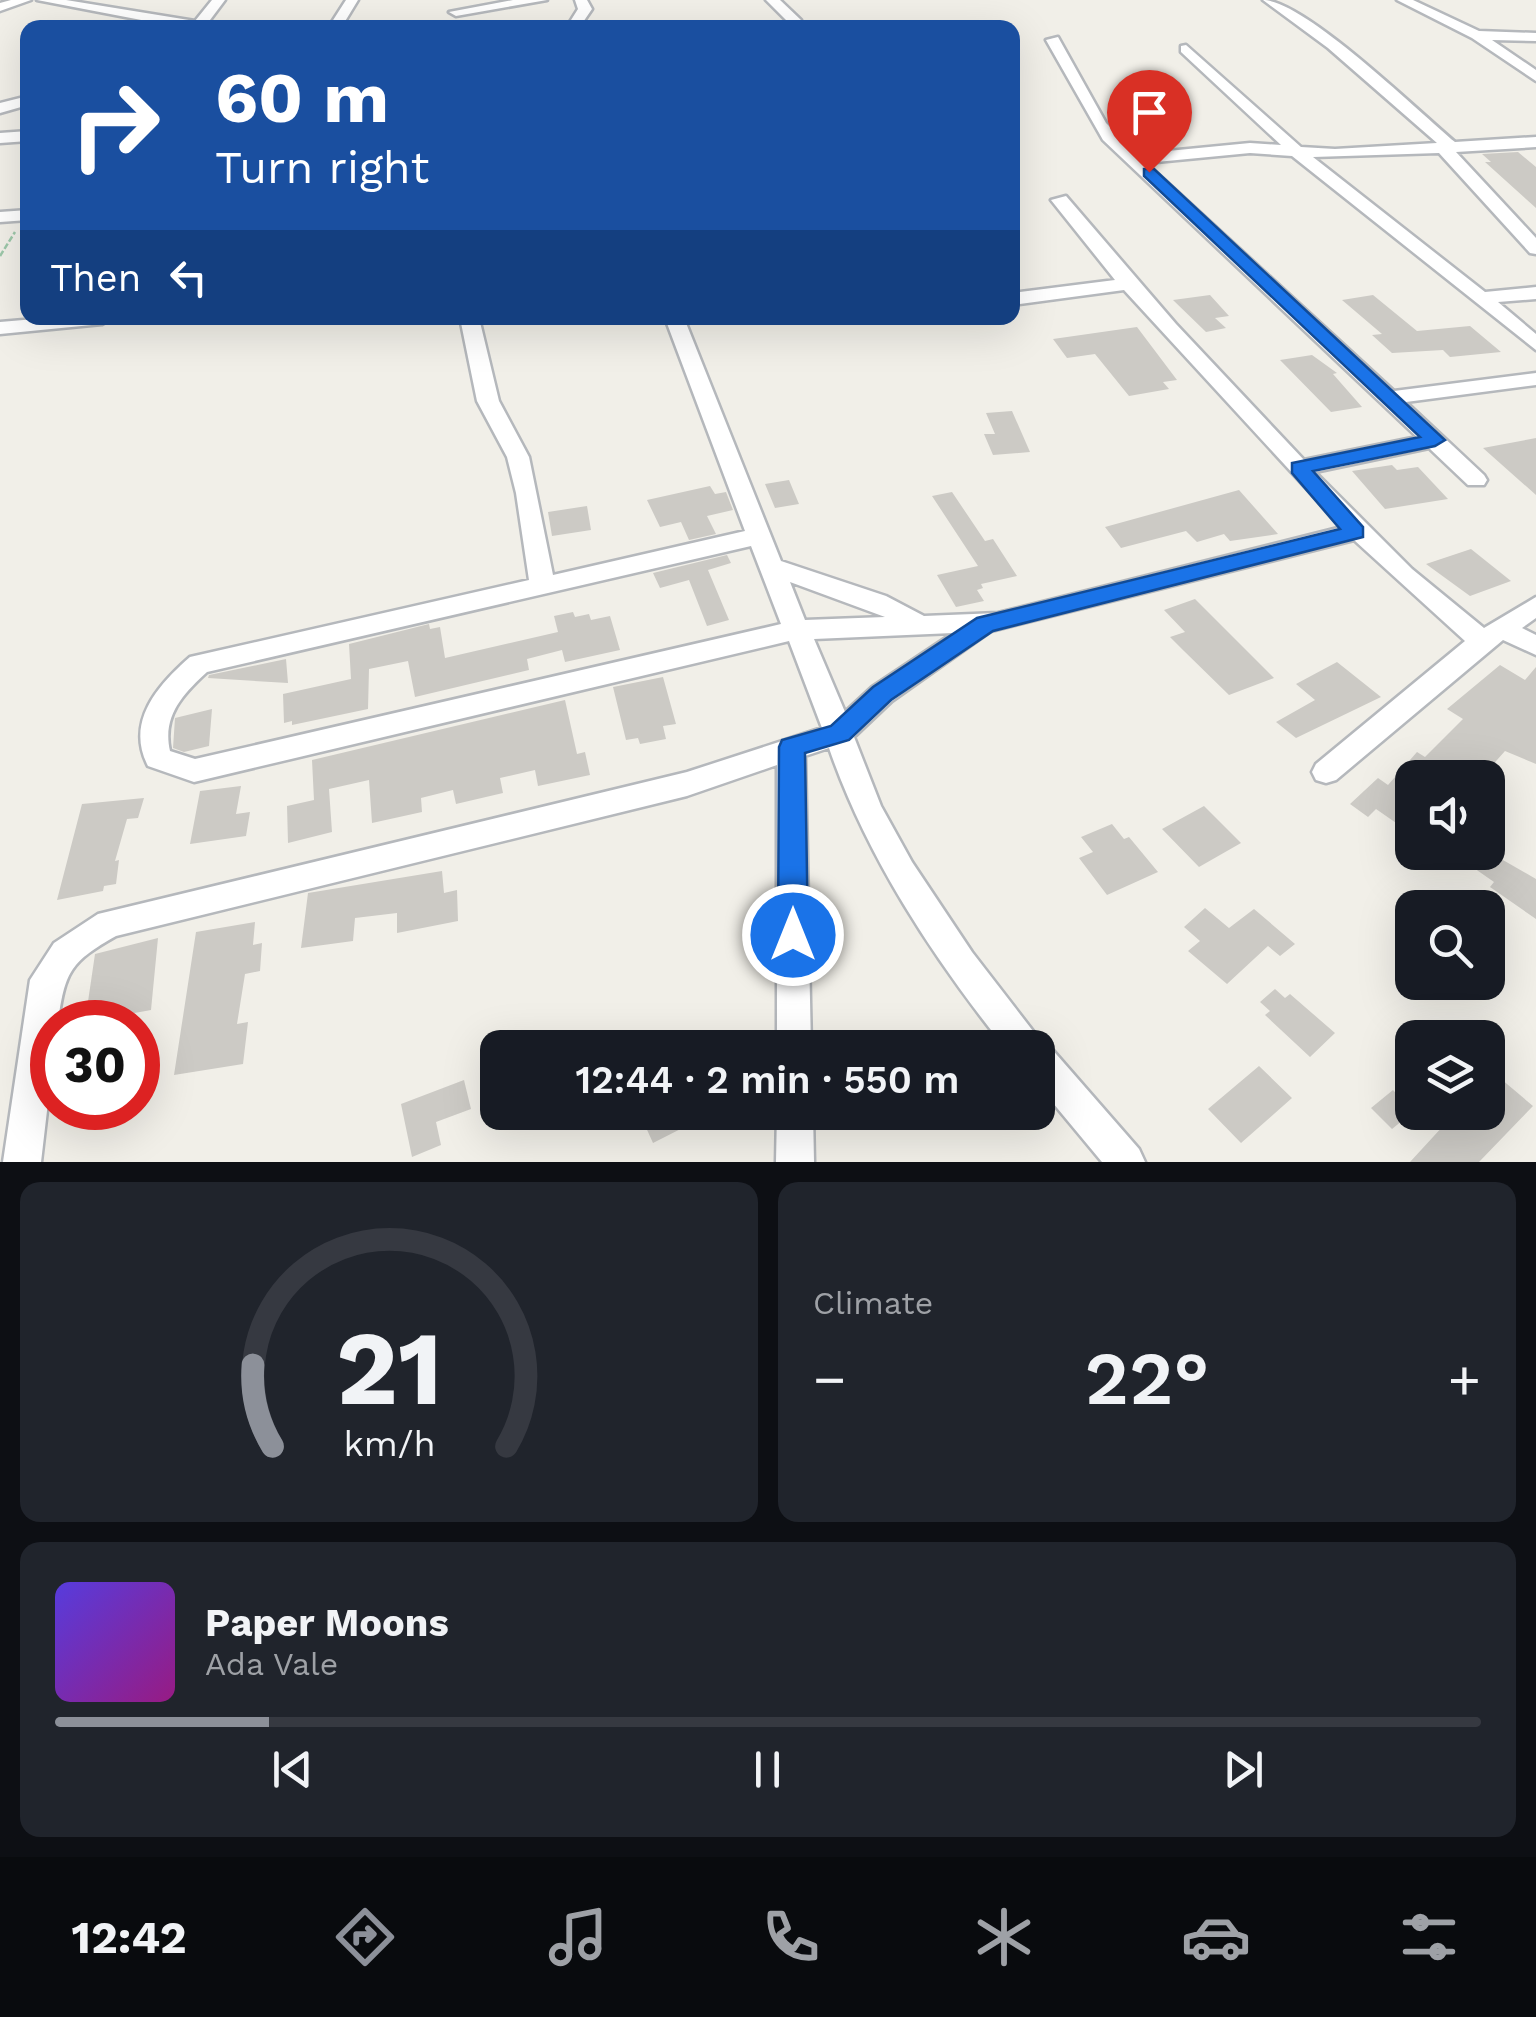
<!DOCTYPE html>
<html lang="en">
<head>
<meta charset="utf-8">
<style>
	:root { --surface:#171b24; --page:#20242c; --text:#f1f3f6; --muted:#9ea1a6; --line:#363941; --accent:#8c9099 }
	body { margin:0; font-family:"Work Sans",sans-serif; background:var(--page); color:var(--text); height:100vh; display:flex; flex-direction:column; font-size:38px; white-space:nowrap }
	* { box-sizing:border-box; margin:0 }
	p { font-size:32px; color:var(--muted) }
	.icon { flex:none; width:55px; height:55px; fill:none; stroke:currentColor; stroke-width:2; stroke-linecap:round; stroke-linejoin:round }
	.map { position:relative; height:1162px; overflow:hidden }
	.panel { display:flex; flex-direction:column; gap:20px; padding:20px; background:#0d0f14; flex:1 }
	.panel>* { flex:none }
	.hud { position:absolute; left:20px; top:20px; width:1000px; height:305px; border-radius:20px; box-shadow:0 10px 40px #0002; background:#1a4fa0; color:#fff; overflow:hidden }
	.fabs { position:absolute; left:1395px; top:760px; display:grid; gap:20px }
	.fabs a { display:grid; place-items:center; width:110px; height:110px; border-radius:20px; background:var(--surface); box-shadow:0 10px 40px #0002; font-size:50px }
	.speed { position:absolute; left:30px; top:1000px; display:flex; gap:20px; font-size:50px; font-weight:700; text-align:center }
	.speed>* { display:grid; place-content:center; width:130px; height:130px; border-radius:50%; background:var(--surface); box-shadow:0 10px 40px #0002; line-height:1 }
	.speed .limit { border:15px solid #d22; background:#fff; color:#111 }
	.pin { position:absolute; display:grid; place-items:center; width:85px; height:85px; color:#fff; margin:-102px -42px; border-radius:50% 50% 50% 0; rotate:-45deg; box-shadow:0 0 10px #0007 }
	.pin .icon { rotate:45deg }
	.me { position:absolute; width:110px; margin:-55px; rotate:0deg; stroke-linejoin:round; filter:drop-shadow(0 0 8px #0008) }
	.turn { display:flex; align-items:center; gap:35px; height:210px; padding:0 30px; font-size:45px }
	.turn .icon { width:130px; height:130px; stroke-width:2.5 }
	.turn b { display:block; font-size:70px; line-height:85px }
	.then { display:flex; align-items:center; height:95px; padding:0 30px; background:#0003; gap:20px; font-size:38px }
	.big { font-size:75px; font-weight:600; line-height:1.1 }
	.panel .tile { flex:1; display:flex; flex-direction:column; justify-content:center; gap:15px; min-width:0; padding:0 35px; border-radius:20px; background:var(--page) }
	.panel .dial { align-items:center; gap:0 }
	.dial svg { height:260px; overflow:visible; fill:none; stroke:var(--line); stroke-width:7; stroke-linecap:round; text-anchor:middle }
	.dial text { fill:var(--text); stroke:none }
	.song { display:flex; align-items:center; gap:30px }
	.cover { width:120px; height:120px; border-radius:15px; background:linear-gradient(135deg,hsl(250 70% 55%),hsl(310 70% 35%)) }
	.played { height:10px; border-radius:5px; background:linear-gradient(90deg,var(--accent) 15%,var(--line) 15%) }
	.keys { display:flex; justify-content:space-around; direction:ltr }
	.heat { display:flex; justify-content:space-between; align-items:center; font-size:55px; direction:ltr }
	.panel .tiles { flex:1; display:grid; gap:20px; grid-template-columns:1fr 1fr }
	.tile:last-child { grid-column:span 2 }
	.trip { position:absolute; left:480px; top:1030px; width:575px; height:100px; border-radius:20px; background:var(--surface); box-shadow:0 10px 40px #0002; font-weight:600; line-height:100px; text-align:center }
	.dock { display:flex; height:160px; justify-content:space-around; align-items:center; background:#090b0e; color:var(--muted) }
	.dock .icon { width:70px; height:70px }
	.dock .active { color:var(--accent) }
	.dock b { font-size:45px; color:var(--text) }
	.map>svg:first-child { display:block }
	.building { fill:#cccac5 }
	.lines { fill:none; stroke-linecap:round; stroke-linejoin:round }
	.minor-casing { stroke:#b5b8bc; stroke-width:5 }
	.path { stroke:#9cc7a9; stroke-width:2.5; stroke-dasharray:6 2.5; stroke-linecap:butt }
	.minor { fill:#fff; fill-rule:evenodd }
	.route { fill:#1a73e8; stroke:#114b97; stroke-width:2.5 }
</style>
</head>
<body>
<div class="map">
<svg width="1536" height="1162" viewBox="0 0 1536 1162">
	<rect width="100%" height="100%" fill="#f1efe8"/>
	<path class="building" d="M1518,152L1536,167V208L1485,162H1491L1482,154Z
		M1210,295L1229,316L1215,318L1226,328L1206,332L1173,300Z
		M1373,295L1417,331L1470,326L1501,352L1450,357L1443,350L1392,353L1372,335L1382,334L1342,300Z
		M1137,327L1177,380L1163,382L1169,389L1129,396L1095,354L1067,358L1053,339Z
		M1312,355L1337,373L1333,374L1362,407L1331,412L1280,360Z
		M1012,411L1030,452L993,455L984,434H995L986,413Z
		M1536,438V495L1483,448Z
		M1392,465L1397,470L1418,467L1448,499L1385,509L1352,471Z
		M789,480L799,504L775,508L765,484Z
		M710,486L715,494L726,492L733,510L707,516L716,534L689,540L681,522L660,527L647,500Z
		M1239,490L1278,534L1230,541L1224,534L1197,542L1186,531L1121,548L1105,527Z
		M952,492L985,541L993,539L1017,576L981,584L983,588L977,590L984,601L956,607L937,575L978,566L932,496Z
		M587,506L591,530L552,536L548,512Z
		M1471,549L1511,581L1470,596L1426,564Z
		M727,555L731,563L708,570L729,620L707,626L689,580L660,588L653,573Z
		M1195,599L1274,678L1229,695L1184,651L1170,637L1185,632L1164,610Z
		M573,612L575,617L589,614L591,620L610,616L620,650L565,662L562,650L527,659L529,670L415,697L408,661L369,669L368,709L292,725V721L284,723L283,694L351,679L349,644L429,624L430,629L440,627L445,658L558,632L554,616Z
		M286,659L288,683L208,678L209,675Z
		M1337,662L1381,697L1296,738L1276,722L1315,700L1296,684Z
		M1500,665L1525,680L1536,667V764L1505,751L1481,778H1412V834L1376,809L1368,817L1350,804L1378,778L1388,785L1417,752L1425,757L1463,719L1447,709Z
		M663,677L676,724L663,726L666,739L640,744L638,738L626,740L613,687Z
		M565,700L577,754L585,752L590,775L538,786L535,770L500,778L503,793L456,804L453,790L421,798L422,812L372,823L369,780L329,789L332,832L288,843L287,806L314,800L312,760Z
		M212,709L209,746L184,752L173,748L175,718Z
		M241,786L236,814L250,812L246,836L190,844L200,791Z
		M144,798L138,818L127,819L115,861L119,860L116,884L104,886L103,891L57,900L82,804Z
		M1204,806L1241,843L1199,867L1162,829Z
		M1112,824L1124,839L1129,837L1158,872L1107,895L1079,858L1093,852L1081,837Z
		M1451,852H1489L1536,879V919L1490,887L1494,882Z
		M442,871L444,893L457,890L458,921L397,933V913L355,918L353,941L301,948L308,893Z
		M1205,908L1229,928L1254,909L1295,944L1280,956L1268,946L1227,984L1188,951L1200,941L1184,927Z
		M255,922L253,945L262,943L260,971L245,974L237,1024L248,1022L243,1064L174,1075L196,932Z
		M158,938L151,1010L85,1022L95,954Z
		M1275,989L1285,998L1290,994L1335,1033L1310,1057L1265,1015L1270,1011L1260,1002Z
		M1259,1066L1292,1098L1241,1143L1208,1109Z
		M1488,1068L1533,1106L1479,1162H1410L1456,1112H1488Z
		M464,1080L471,1109L436,1122L441,1145L412,1157L401,1104Z
		M1393,1090L1413,1112L1392,1129L1371,1108Z
		M639,1112H714L653,1143Z"/>
	<g class="lines">
		<defs>
			<path id="minor" d="M11,0H31L0,11V3Z
				M37,0H66L195,21L212,0H225L204,28H183Z
				M346,0H358L341,28H328Z
				M513,0H547L456,16L449,12Z
				M575,0H587L592,9L579,28H566L578,9Z
				M766,0H780L801,20L798,28H784L787,21Z
				M1263,0C1304,0 1418,111 1455,142L1536,137V147L1456,152L1536,238V254L1530,253L1439,153L1313,157L1485,292L1536,287V299L1498,302L1536,334V350L1292,156L1250,153L1146,163L1394,391L1536,373V385L1406,402L1484,475L1487,480L1484,485H1468L1429,448L1315,472L1412,569L1484,628L1536,597V618L1522,628L1536,635V655L1503,640L1336,780L1326,783L1316,780L1312,772L1316,764L1465,641L1354,540L991,631L892,701L854,737L881,806L912,862L972,952L1043,1044L1050,1047L1139,1149L1145,1162H1102L1038,1085V1048H1005C933,957 867,858 829,748L805,756L811,1048H777V765L687,796L116,936C70,962 65,972 58,1022H52V1068L41,1162H3L30,980L54,943L98,914L687,772L822,728L789,641L194,782L148,766C125,722 158,685 190,657L529,580L516,493L507,457L477,401L460,318H479L499,401L529,457L553,575L745,531L665,318H684L781,561L886,596L924,616L998,613L1342,527L1124,290L1012,305V293L1115,280L1051,200L1066,196L1176,324L1304,460L1417,437L1103,140L1046,40L1058,37L1106,123L1137,154L1250,143L1281,145L1181,52V46L1186,45L1301,147L1335,149L1437,143L1328,48ZM751,546L781,624L195,759L170,751C162,716 183,694 207,672ZM790,582L885,617L805,620ZM953,633L872,687L845,712L814,639Z
				M1397,0H1413L1479,31L1536,33V41L1492,40L1536,70V81L1472,38Z
				M28,96V105L0,113V103Z
				M28,131V141L0,143V133Z
				M28,210V220L0,222V212Z
				M47,318H112L102,324L0,334V322Z
				M777,1112H813L814,1162H776Z"/>
		</defs>
		<use href="#minor" class="minor-casing"/>
		<path class="path" d="M0,256L15,232"/>
		<use href="#minor" class="minor"/>
	</g>
	<path class="route" d="M1144,169H1154L1445,440L1435,446L1313,471L1363,527V537L993,631L891,700L849,740L805,753L808,935L803,944L793,948L783,944L778,935L779,747L782,740L831,726L873,687L977,618L1340,529L1292,473V463L1420,437L1144,176Z"/>
</svg>
<div class="fabs">
<a><svg class="icon" aria-label="sound" viewBox="0 0 24 24"><path d="M4 9h4l5-4v14l-5-4H4zM17 9q2 3 0 6"/></svg></a>
<a><svg class="icon" aria-label="search" viewBox="0 0 24 24"><circle cx="10" cy="10" r="6"/><path d="M15 15l6 6"/></svg></a>
<a><svg class="icon" aria-label="layers" viewBox="0 0 24 24"><path d="M12 4l9 5-9 5-9-5zM3 14l9 5 9-5"/></svg></a>
</div>
<div class="speed"><div class="limit">30</div></div>
<div class="pin" style="left:1149px;top:172px;background:#d93025"><svg class="icon" aria-label="arrive" viewBox="0 0 24 24"><path d="M6 21V4h12l-3 4 3 4H6"/></svg></div>
<svg class="me" style="left:793px;top:935px" viewBox="-20 -20 40 40"><circle r="17" fill="#1a73e8" stroke="#fff" stroke-width="3"/><path d="M0-11L8 9 0 5-8 9z" fill="#fff"/></svg>
<div class="trip">12:44 · 2 min · 550 m</div>
<div class="hud">
<div class="turn"><svg class="icon" aria-label="right" viewBox="0 0 24 24"><path d="M7 20v-9h11M14 6l5 5-5 5"/></svg><div><b>60 m</b>Turn right</div></div>
<div class="then">Then<svg class="icon" aria-label="left" viewBox="0 0 24 24"><path d="M17 20v-9H6M10 6l-5 5 5 5"/></svg></div>
</div>
</div>
<section class="panel">
<div class="tiles">
<div class="tile dial"><svg viewBox="0 0 100 80">
<path d="M14 69A42 42 0 1 1 86 69"/>
<path d="M14 69A42 42 0 0 1 8 44" stroke="#8c9099"/>
<text x="50" y="56" font-size="32" font-weight="700">21</text>
<text x="50" y="72" font-size="11">km/h</text>
</svg></div>
<div class="tile"><p>Climate</p>
<div class="heat"><a>−</a><b class="big">22°</b><a>+</a></div>
</div>
<div class="tile">
<div class="song"><i class="cover"></i><div><b>Paper Moons</b><p>Ada Vale</p></div></div>
<div class="played"></div>
<div class="keys"><svg class="icon" aria-label="previous" viewBox="0 0 24 24"><path d="M18 5L8 12l10 7zM5 5v14"/></svg><svg class="icon" aria-label="pause" viewBox="0 0 24 24"><path d="M8 5v14M16 5v14"/></svg><svg class="icon" aria-label="next" viewBox="0 0 24 24"><path d="M6 5l10 7-10 7zM19 5v14"/></svg></div>
</div>
</div>
</section>
<nav class="dock">
<b>12:42</b>
<svg class="icon active" aria-label="directions" viewBox="0 0 24 24"><path d="M12 3l9 9-9 9-9-9zM9 14v-3h6M13 9l2 2-2 2"/></svg>
<svg class="icon" aria-label="music" viewBox="0 0 24 24"><path d="M9 18V5l10-2v13"/><circle cx="6" cy="18" r="3"/><circle cx="16" cy="16" r="3"/></svg>
<svg class="icon" aria-label="phone" viewBox="0 0 24 24"><path d="M5 4h4l2 5-3 2q2 4 5 5l2-3 5 2v4C11 20 4 13 5 4z"/></svg>
<svg class="icon" aria-label="climate" viewBox="0 0 24 24"><path d="M12 3v18M4 7l16 10M4 17L20 7"/></svg>
<svg class="icon" aria-label="car" viewBox="0 0 24 24"><path d="M5 17H2v-5l4-1 3-4h7l3 4 3 1v5h-3M9 17h6M6 11h13"/><circle cx="7" cy="17" r="2"/><circle cx="17" cy="17" r="2"/></svg>
<svg class="icon" aria-label="filters" viewBox="0 0 24 24"><path d="M4 7h16M4 17h16"/><circle cx="9" cy="7" r="2"/><circle cx="15" cy="17" r="2"/></svg>
</nav>
</body>
</html>
